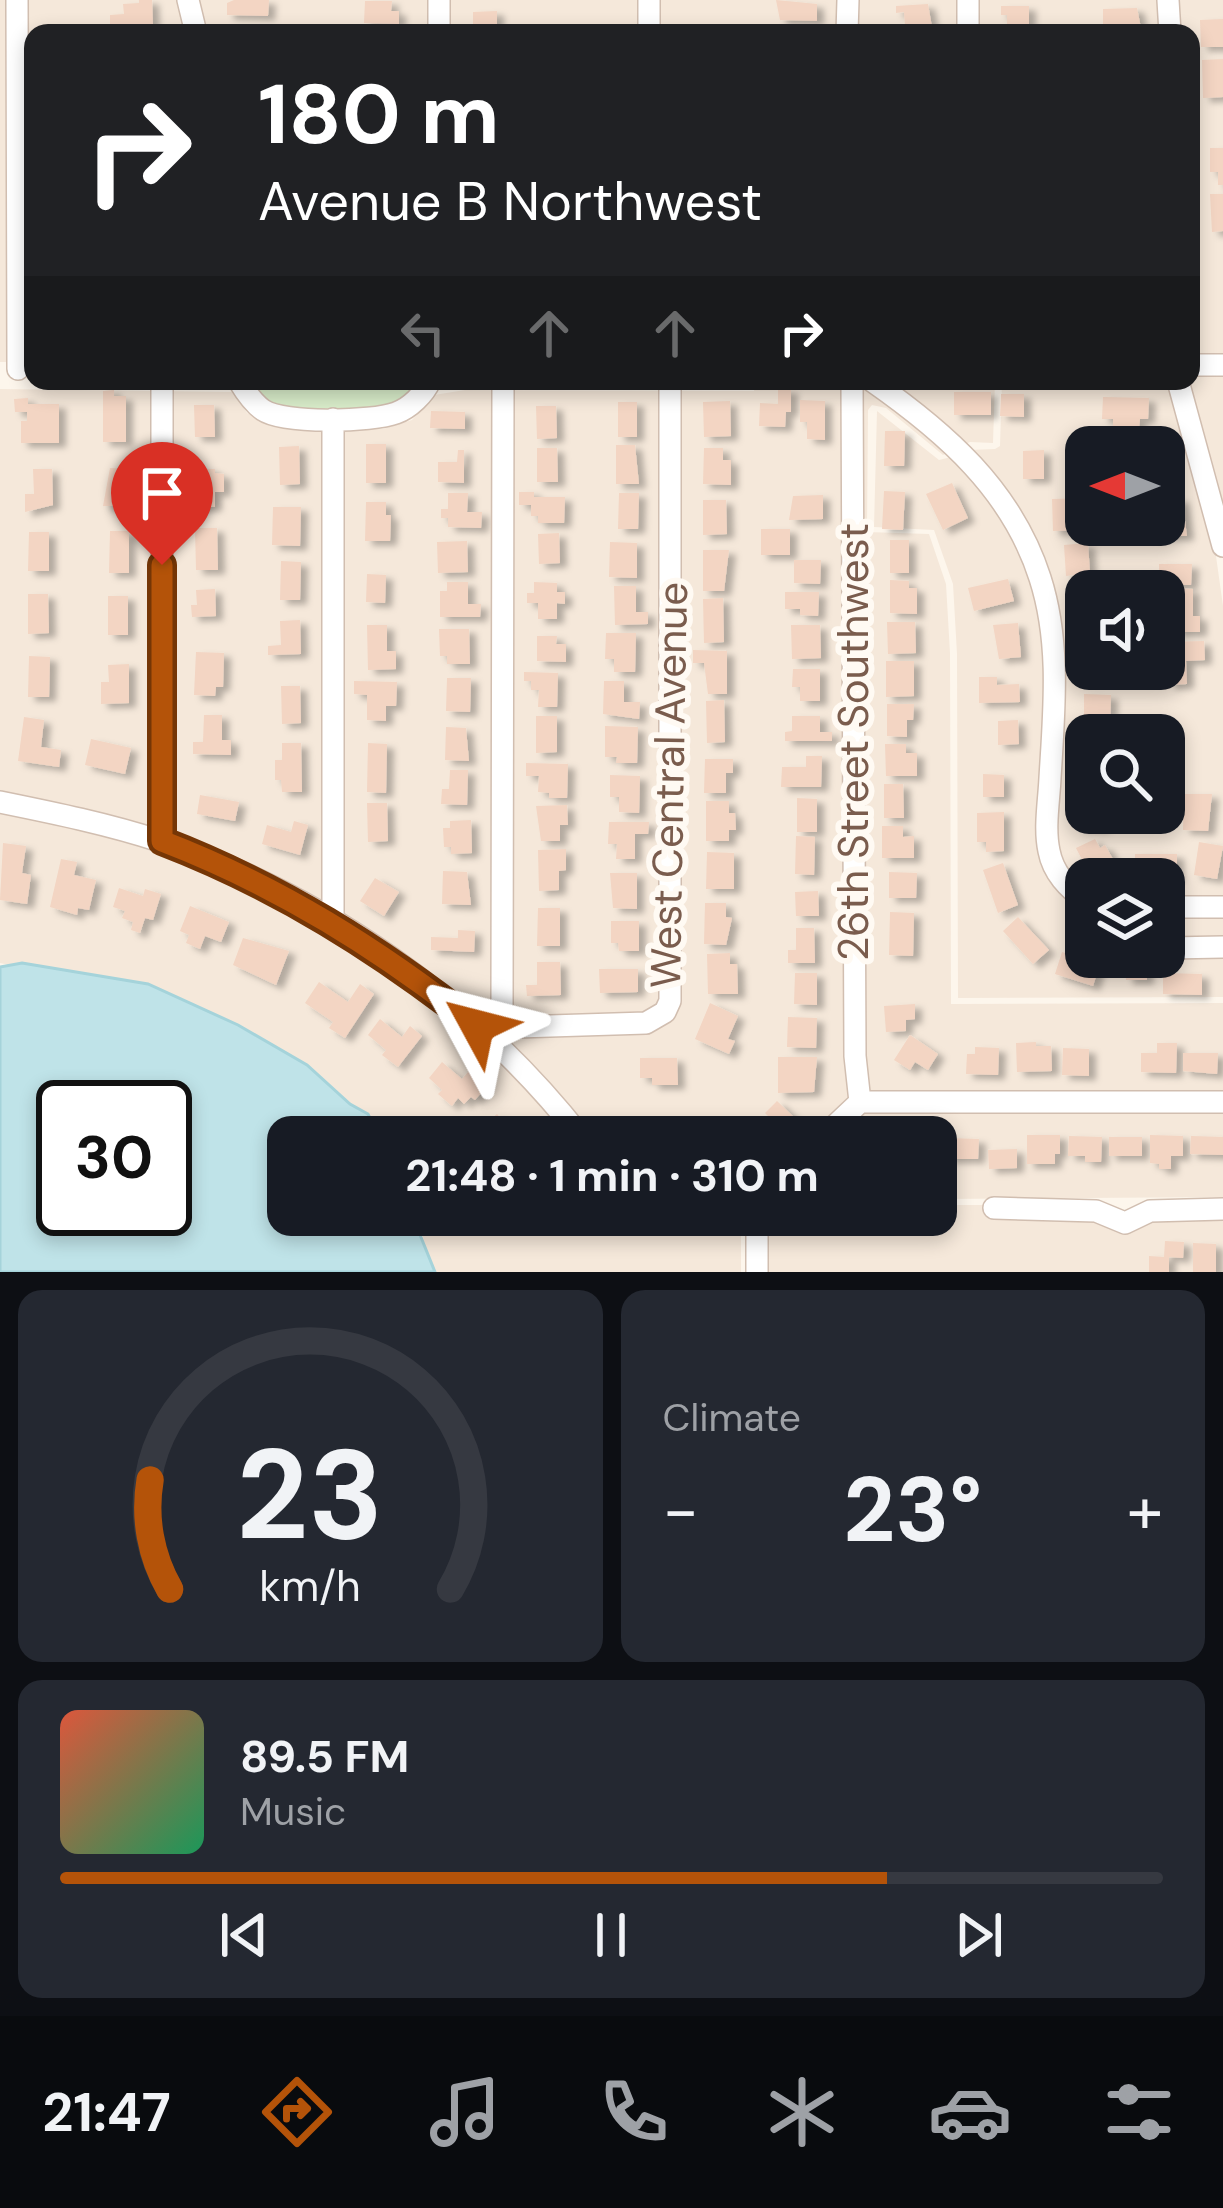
<!DOCTYPE html>
<html lang="en">
<head>
<meta charset="utf-8">
<style>
	:root { --surface:#171b24; --page:#242831; --text:#f1f3f6; --muted:#9ea1a6; --line:#363941; --accent:#b45309 }
	body { margin:0; font-family:"DM Sans",sans-serif; background:var(--page); color:var(--text); height:100vh; display:flex; flex-direction:column; font-size:45px; white-space:nowrap }
	* { box-sizing:border-box; margin:0 }
	p { font-size:39px; color:var(--muted) }
	.icon { flex:none; width:66px; height:66px; fill:none; stroke:currentColor; stroke-width:2; stroke-linecap:round; stroke-linejoin:round }
	.map { position:relative; height:1272px; overflow:hidden }
	.side { display:flex; flex-direction:column; gap:18px; padding:18px; background:#0d0f14; flex:1 }
	.side>* { flex:none }
	.banner { position:absolute; left:24px; top:24px; width:1176px; height:366px; border-radius:24px; box-shadow:0 6px 18px #0003; background:#202124; color:#fff; overflow:hidden }
	.needle { width:78px; rotate:270deg }
	.buttons { position:absolute; left:1065px; top:426px; display:grid; gap:24px }
	.buttons a { display:grid; place-items:center; width:120px; height:120px; border-radius:24px; background:var(--surface); box-shadow:0 6px 18px #0003; font-size:60px }
	.speed { position:absolute; left:36px; top:1080px; display:flex; gap:24px; font-size:60px; font-weight:700; text-align:center }
	.speed>* { display:grid; place-content:center; width:156px; height:156px; border-radius:50%; background:var(--surface); box-shadow:0 6px 18px #0003; line-height:1 }
	.speed .limit { border:6px solid #111; border-radius:18px; background:#fff; color:#111 }
	.pin { position:absolute; display:grid; place-items:center; width:102px; height:102px; color:#fff; margin:-123px -51px; border-radius:50% 50% 50% 0; rotate:-45deg; box-shadow:0 0 12px #0007 }
	.pin .icon { rotate:45deg }
	.me { position:absolute; width:132px; margin:-66px; rotate:308deg; stroke-linejoin:round; filter:drop-shadow(0 0 9px #0008) }
	.turn { display:flex; align-items:center; gap:42px; height:252px; padding:0 36px; font-size:54px }
	.turn .icon { width:156px; height:156px; stroke-width:2.5 }
	.turn b { display:block; font-size:84px; line-height:102px }
	.lanes { display:flex; align-items:center; height:114px; padding:0 36px; background:#0003; justify-content:center; gap:60px; direction:ltr }
	.lanes .off { opacity:.35 }
	.big { font-size:90px; font-weight:700; line-height:1.1 }
	.side .card { flex:1; display:flex; flex-direction:column; justify-content:center; gap:18px; min-width:0; padding:0 42px; border-radius:24px; background:var(--page) }
	.side .dial { align-items:center; gap:0 }
	.dial svg { height:312px; overflow:visible; fill:none; stroke:var(--line); stroke-width:7; stroke-linecap:round; text-anchor:middle }
	.dial text { fill:var(--text); stroke:none }
	.song { display:flex; align-items:center; gap:36px }
	.cover { width:144px; height:144px; border-radius:18px; background:linear-gradient(135deg,hsl(10 70% 55%),hsl(150 70% 35%)) }
	.played { height:12px; border-radius:6px; background:linear-gradient(90deg,var(--accent) 75%,var(--line) 75%) }
	.keys { display:flex; justify-content:space-around; direction:ltr }
	.heat { display:flex; justify-content:space-between; align-items:center; font-size:66px; direction:ltr }
	.side .tiles { flex:1; display:grid; gap:18px; grid-template-columns:1fr 1fr }
	.card:last-child { grid-column:span 2 }
	.trip { position:absolute; left:267px; top:1116px; width:690px; height:120px; border-radius:24px; background:var(--surface); box-shadow:0 6px 18px #0003; font-weight:700; line-height:120px; text-align:center }
	.tabs { display:flex; height:192px; justify-content:space-around; align-items:center; background:#090b0e; color:var(--muted) }
	.tabs .icon { width:84px; height:84px }
	.tabs .active { color:var(--accent) }
	.tabs b { font-size:54px; color:var(--text) }
	.map>svg:first-child { display:block }
	.residential { fill:#f5e8da; fill-rule:evenodd }
	.green { fill:#d8ecc9 }
	.water { fill:#bfe3e8; stroke:#a5d3da; stroke-width:3; fill-rule:evenodd }
	.building { fill:#f3d5c3; filter:url(#shadow) }
	.lines { fill:none; stroke-linecap:round; stroke-linejoin:round }
	.minor-casing { stroke:#d1beb0; stroke-width:24 }
	.minor { stroke:#fff; stroke-width:21 }
	.route-casing { stroke:#753606; stroke-width:30 }
	.route { stroke:#b45309; stroke-width:21 }
	.labels { text-anchor:middle; dominant-baseline:central; stroke-width:12; stroke-linejoin:round; paint-order:stroke }
	.street-label { font-size:42px; fill:#7a5c4d; stroke:#fffaf3 }
</style>
</head>
<body>
<div class="map">
<svg width="1223" height="1272" viewBox="0 0 1223 1272">
	<defs>
		<filter id="shadow"><feDropShadow dx="7" dy="4.5" stdDeviation="3" flood-color="#0004"/></filter>
	</defs>
	<rect width="100%" height="100%" fill="#fdf6ec"/>
	<path class="residential" d="M0,0H9L10,362H0Z
		M26,0H180L187,33H33V362H27Z
		M196,0H430L431,33H204Z
		M447,0H641V33H447Z
		M657,0H840L839,33H657Z
		M856,0H960V33H856Z
		M976,0H1160L1162,33H976Z
		M1176,0H1223V358H1191V33H1178Z
		M1191,373H1223V510L1187,381H1191Z
		M995,381L993,443L970,442L943,455L886,408L872,405L868,410L867,532L929,534L946,584L950,653L951,1004L1223,1003V1197L936,1199V1137H363L19,967L0,963V389L233,392L247,413L274,427L383,429L412,420L434,395L465,390L754,391L755,382Z
		M1002,381H1170L1215,549L1223,606V899H1164V879H1086V892L1071,879L1057,849L1059,622L970,450L995,449L1000,446ZM1086,447H1164V525H1086ZM1086,591H1164V669H1086ZM1086,735H1164V813H1086Z
		M877,411L939,460L955,456L984,488L1021,550L1039,602L1047,678L1040,828L1086,908V957H1164V914L1223,913V997L958,998L957,654L953,584L934,530L874,527Z
		M936,1205H986L1153,1218L1223,1216V1272H765V1215H936Z
		M418,1215H741V1272H431Z"/>
	<path class="green" d="M248,381H417L409,397L382,408L285,409L266,404Z"/>
	<path class="water" d="M22,963L148,984L238,1025L307,1065L350,1104L368,1114L380,1137H288V1215H412L435,1272H0V967ZM63,1107H165V1209H63Z"/>
	<path class="building" d="M139,0H152L153,25L110,27V15L124,14L123,4L139,3Z
		M234,0H269L268,16L227,15V3Z
		M776,0L817,4V21L780,20Z
		M365,1H392L391,11H399V24L364,23Z
		M928,4L933,33H911L910,26H905L904,12L896,13V6Z
		M1001,6H1029V33H1007V15H1001Z
		M1137,8L1142,33H1103V9Z
		M497,11V26H473V12Z
		M1223,19V47H1201L1200,20Z
		M1223,59V97L1203,98L1202,60Z
		M1210,148H1223V185H1218V172H1210Z
		M1210,194H1223V231L1212,232Z
		M778,389H791V412H786L785,427L759,426L760,403L778,404Z
		M114,390V396H126V442H103V391Z
		M954,392H991V415H954Z
		M1001,394H1024V417L1000,416Z
		M1103,397L1149,398L1148,419H1140L1139,429L1113,428V419H1102Z
		M28,398V404H59V443H21V421H27V412H15L14,399Z
		M800,400L825,401V440L807,439V422H800Z
		M730,401L731,436L704,437L703,402Z
		M618,402H637V437H618Z
		M194,405H214L215,437H195Z
		M536,406H556L557,438L537,439Z
		M431,411L465,412V429L430,428Z
		M885,431H905L904,466H884Z
		M366,444H386V483H366Z
		M616,445H635L639,484H616Z
		M299,446L300,484L280,485L279,447Z
		M537,448H557L558,482H537Z
		M704,448H723V460H731V485L703,484Z
		M458,450H464V483L438,482V462H457Z
		M1044,450V479H1023V451Z
		M110,468L129,469L127,506H103Z
		M33,469H52L53,505L25,512V494H34Z
		M195,469H215V473L224,474V492H215V507H194Z
		M952,483L968,518L943,530L926,494Z
		M884,491L905,492L903,530L882,529Z
		M519,492H534V497H565L564,523H538V516H531V505H519Z
		M448,493H468L467,512H482L481,528L448,527V518H441V509H448Z
		M619,493H639L638,529H618Z
		M823,495V519L789,520L793,496Z
		M1086,498L1087,530L1053,531L1052,499Z
		M1164,498H1182L1187,536H1149V525H1164Z
		M703,500H726L727,534L703,535Z
		M366,502H386V515H391L390,541H365Z
		M273,507H301L300,546L272,545Z
		M195,528H217L218,570H196Z
		M761,529H790V555H761Z
		M110,531H129V573H109Z
		M29,532H49V571H28Z
		M559,533L560,563L539,564L538,534Z
		M890,540H909V573H890Z
		M467,541L468,572L438,573L437,542Z
		M610,542L637,543V578L609,577Z
		M1088,543L1090,573L1066,576L1064,545Z
		M703,550H729L724,591H703Z
		M794,560H821L820,584L794,583Z
		M281,561L301,562L300,600H280Z
		M1159,564H1192L1191,585H1159Z
		M367,574L386,575L385,603L366,602Z
		M1008,579L1014,601L974,611L968,588Z
		M890,580L909,581V588H917V614L890,613Z
		M447,582H468V604H481L480,617H440V591H447Z
		M534,582L557,583V592H565V604L557,603V619H538V603H527V593H534Z
		M614,586H636V612H648V624L615,625Z
		M1168,588L1193,589V616H1200V632H1175V625H1167Z
		M215,589L216,616L192,617L191,605H197L196,590Z
		M785,592H819L818,616L800,615V609H785Z
		M28,594H48L49,633L28,634Z
		M108,596H128V635H108Z
		M723,598L724,642L704,643L703,599Z
		M300,620L301,654L268,655V646L281,645L280,621Z
		M887,622H915L916,653L888,654Z
		M1018,623L1021,657L999,659L993,625Z
		M367,625H387V651H396V669L368,670Z
		M791,625H820L821,658L792,659Z
		M439,629H469L470,664H447V656H440Z
		M606,633H636L635,672H614V659H605Z
		M537,636H557L556,644H566V662L537,661Z
		M1204,641L1205,660L1186,661L1187,684L1168,685V674H1161L1166,664L1165,642Z
		M693,650L727,651V694H708L704,663H693Z
		M196,652L224,653L223,687H216L215,696L194,695Z
		M29,656L50,657L49,697H28Z
		M886,661H914V696L886,697Z
		M129,664V703L101,704V682H109L108,665Z
		M793,669H820V701H800V687H792Z
		M524,672L558,673L557,707H538L539,690H531V681H524Z
		M979,677H997V685L1019,684L1020,702L979,703Z
		M447,678H471L470,712L446,711Z
		M354,681L397,682L396,706H386V721L367,720V695L354,694Z
		M604,681H624V702H640L639,719L603,714Z
		M281,686H300L301,723L282,724Z
		M1084,694L1111,695L1110,727L1084,726Z
		M724,700L725,742L707,743L706,701Z
		M887,704H914L913,720H907V737L887,736Z
		M204,715H222V740H231V755L193,754V742H203Z
		M536,716H557V752L536,753Z
		M792,716H820V732H832V741H785V732L792,731Z
		M24,717L44,720L41,747L61,750L59,767L18,761Z
		M1018,720L1019,744L998,745V721Z
		M605,726L638,727L637,763H616L617,757H605Z
		M446,727L466,728L469,761L445,760Z
		M91,739L131,748L125,774L85,765Z
		M282,743H301L302,792H282L281,780H275V760H282Z
		M368,743L387,744L386,793L367,792Z
		M885,744H906V753H917V776H886Z
		M806,756H822L821,787H781L782,767H806Z
		M705,759H733V773H726V793H704Z
		M526,763L568,764L567,798H549V793L538,792L539,776H526Z
		M450,770H468L467,805L441,804L442,789H449Z
		M983,774L1004,775V797H983Z
		M610,775L640,776L639,813L619,812V797H610Z
		M884,784H903L904,818H884Z
		M1078,792H1086V813H1103V828L1078,827Z
		M1184,794H1212L1208,831L1183,830Z
		M200,795L239,802L235,821L197,814Z
		M797,798L817,799V832H797Z
		M706,801H729V813H735L736,830H729V841H706Z
		M367,803H387L388,841L368,842Z
		M567,805L568,825H560V841H541L536,806Z
		M1004,812V851L986,852V842H977V813Z
		M471,820L472,853L451,854V847H444L443,828H450V821Z
		M294,821L308,825L300,855L262,844L267,825L291,832Z
		M609,822H649L648,834H635V859H616L617,844H608Z
		M882,826H903V837L914,836V858H882Z
		M796,836L815,837L814,875L795,874Z
		M1095,839L1100,848L1105,845L1114,861L1110,863L1116,873L1105,879H1092L1076,848Z
		M1199,842L1223,846L1217,879L1194,875Z
		M3,843L26,846L22,873L31,875L27,904L0,900Z
		M566,849V870L559,871V890L539,891L538,850Z
		M707,852L734,853V889H706Z
		M1135,854H1177V879H1135Z
		M61,859L77,862L74,875L96,880L89,910L78,908L77,915L50,907Z
		M1003,863L1018,905L998,913L983,870Z
		M443,871L467,872L471,905L442,904Z
		M889,872L917,873L916,898H889Z
		M610,873H637V909L613,908Z
		M375,878L399,892L384,916L360,901Z
		M119,888L143,896L145,889L161,894L153,920L145,918L140,933L131,930L133,922L122,918L125,911L113,907Z
		M818,891L819,916H796L795,892Z
		M705,903H726V917L732,918L726,945L704,944Z
		M190,906L229,922L221,942L205,936L200,949L186,943L189,935L180,931Z
		M538,908H560V946H537Z
		M890,912L914,913L913,956L889,955Z
		M1018,917L1049,950L1033,964L1003,931Z
		M611,921H639V951H619L618,943H611Z
		M796,928H814L815,963H788V950H796Z
		M458,930L475,931L474,952L431,950V937L458,938Z
		M243,938L289,951L276,985L233,965Z
		M1062,952L1100,964L1093,986L1055,974Z
		M730,953V964H737L738,994H708L707,954Z
		M1125,957H1147V980H1126Z
		M537,962H560L561,995L527,996L526,985H537Z
		M599,969H638V992L600,993Z
		M795,973H817V1005L794,1004Z
		M1163,973L1202,974V995L1163,994Z
		M319,982L348,1002L360,984L374,994L345,1038L329,1028L333,1022L305,1003Z
		M710,1003L738,1016L728,1039L735,1041L729,1054L695,1039Z
		M915,1004V1019L906,1020V1031L886,1032L884,1006Z
		M788,1017L817,1018L816,1048L787,1047Z
		M380,1019L402,1037L410,1026L422,1036L398,1067L382,1055L386,1050L368,1035Z
		M910,1035L938,1054L928,1070L915,1062L910,1070L894,1060Z
		M1036,1042V1046H1051L1052,1071L1017,1072L1016,1043Z
		M1157,1043H1177L1176,1073L1141,1072V1053H1157Z
		M975,1047L999,1048L998,1075L966,1074L967,1054H975Z
		M1063,1048L1089,1049V1076L1062,1075Z
		M1183,1053H1218L1217,1074L1183,1071Z
		M778,1057H817L814,1092L778,1093Z
		M640,1058H677L678,1085H652V1078H640Z
		M442,1062L462,1079L469,1071L487,1086L475,1100L471,1097L464,1104L458,1098L452,1106L438,1094L442,1090L429,1078Z
		M777,1101L797,1120L781,1137H763L758,1133L771,1119L765,1113Z
		M497,1114L517,1137H479L475,1133Z
		M1027,1135H1060V1154H1055V1164H1027Z
		M1150,1135L1183,1136V1156H1171V1169H1159V1164L1150,1163Z
		M1069,1136L1102,1137L1101,1162H1085V1156H1068Z
		M1191,1136L1223,1137V1155L1190,1154Z
		M1109,1137H1142V1156H1109Z
		M947,1138L979,1139L978,1159H947Z
		M1017,1149V1168L989,1169L988,1150Z
		M1165,1241L1184,1242L1183,1258L1169,1257V1272H1149V1256L1164,1257Z
		M1193,1243L1216,1244V1272H1193Z"/>
	<g class="lines">
		<defs>
			<path id="minor" d="M17,0L18,369
				M188,0L196,33
				M439,0V33
				M968,0V33
				M1168,0L1170,33
				M649,33V0
				M847,33L848,0
				M1191,365H1223
				M162,381V841
				M239,381C245,391 253,403 263,410C284,424 372,422 396,413C410,408 424,394 430,381
				M852,381L855,1056L860,1102
				M872,381C945,432 1012,490 1040,578C1061,643 1054,711 1050,778C1049,801 1044,828 1049,851C1053,872 1068,889 1086,900
				M1178,381L1223,546
				M0,802C54,813 108,824 160,841C322,893 476,1003 581,1137
				M1164,907H1223
				M1170,907V948L1223,947
				M333,922V419
				M502,1006L503,381
				M518,1027L646,1023L665,1012L670,1001V381
				M823,1137L860,1102H1223
				M994,1208L1096,1211L1125,1223L1150,1211L1223,1209
				M757,1272V1215"/>
		</defs>
		<use href="#minor" class="minor-casing"/>
		<use href="#minor" class="minor"/>
	</g>
	<g class="lines">
		<defs>
			<path id="route" d="M162,565V841C279,886 379,949 477,1026"/>
		</defs>
		<use href="#route" class="route-casing"/>
		<use href="#route" class="route"/>
	</g>
	<g class="labels">
		<g class="street-label">
			<text transform="translate(853 742) rotate(-90)">26th Street Southwest</text>
			<text transform="translate(669 785) rotate(-89)">West Central Avenue</text>
		</g>
	</g>
</svg>
<div class="buttons">
<a><svg class="needle" viewBox="-14 -14 28 28"><path d="M0-13l5 13h-10z" fill="#e53935"/><path d="M0 13l5-13h-10z" fill="#9ea1a6"/></svg></a>
<a><svg class="icon" aria-label="sound" viewBox="0 0 24 24"><path d="M4 9h4l5-4v14l-5-4H4zM17 9q2 3 0 6"/></svg></a>
<a><svg class="icon" aria-label="search" viewBox="0 0 24 24"><circle cx="10" cy="10" r="6"/><path d="M15 15l6 6"/></svg></a>
<a><svg class="icon" aria-label="layers" viewBox="0 0 24 24"><path d="M12 4l9 5-9 5-9-5zM3 14l9 5 9-5"/></svg></a>
</div>
<div class="speed"><div class="limit">30</div></div>
<div class="pin" style="left:162px;top:565px;background:#d93025"><svg class="icon" aria-label="arrive" viewBox="0 0 24 24"><path d="M6 21V4h12l-3 4 3 4H6"/></svg></div>
<svg class="me" style="left:477px;top:1026px" viewBox="-20 -20 40 40"><path d="M0-17L14 15 0 8-14 15z" fill="#b45309" stroke="#fff" stroke-width="4"/></svg>
<div class="trip">21:48 · 1 min · 310 m</div>
<div class="banner">
<div class="turn"><svg class="icon" aria-label="right" viewBox="0 0 24 24"><path d="M7 20v-9h11M14 6l5 5-5 5"/></svg><div><b>180 m</b>Avenue B Northwest</div></div>
<div class="lanes"><svg class="icon off" aria-label="left" viewBox="0 0 24 24"><path d="M17 20v-9H6M10 6l-5 5 5 5"/></svg><svg class="icon off" aria-label="ahead" viewBox="0 0 24 24"><path d="M12 20V5M6 11l6-6 6 6"/></svg><svg class="icon off" aria-label="ahead" viewBox="0 0 24 24"><path d="M12 20V5M6 11l6-6 6 6"/></svg><svg class="icon" aria-label="right" viewBox="0 0 24 24"><path d="M7 20v-9h11M14 6l5 5-5 5"/></svg></div>
</div>
</div>
<section class="side">
<div class="tiles">
<div class="card dial"><svg viewBox="0 0 100 80">
<path d="M14 69A42 42 0 1 1 86 69"/>
<path d="M14 69A42 42 0 0 1 9 41" stroke="#b45309"/>
<text x="50" y="56" font-size="32" font-weight="700">23</text>
<text x="50" y="72" font-size="11">km/h</text>
</svg></div>
<div class="card"><p>Climate</p>
<div class="heat"><a>−</a><b class="big">23°</b><a>+</a></div>
</div>
<div class="card">
<div class="song"><i class="cover"></i><div><b>89.5 FM</b><p>Music</p></div></div>
<div class="played"></div>
<div class="keys"><svg class="icon" aria-label="previous" viewBox="0 0 24 24"><path d="M18 5L8 12l10 7zM5 5v14"/></svg><svg class="icon" aria-label="pause" viewBox="0 0 24 24"><path d="M8 5v14M16 5v14"/></svg><svg class="icon" aria-label="next" viewBox="0 0 24 24"><path d="M6 5l10 7-10 7zM19 5v14"/></svg></div>
</div>
</div>
</section>
<nav class="tabs">
<b>21:47</b>
<svg class="icon active" aria-label="directions" viewBox="0 0 24 24"><path d="M12 3l9 9-9 9-9-9zM9 14v-3h6M13 9l2 2-2 2"/></svg>
<svg class="icon" aria-label="music" viewBox="0 0 24 24"><path d="M9 18V5l10-2v13"/><circle cx="6" cy="18" r="3"/><circle cx="16" cy="16" r="3"/></svg>
<svg class="icon" aria-label="phone" viewBox="0 0 24 24"><path d="M5 4h4l2 5-3 2q2 4 5 5l2-3 5 2v4C11 20 4 13 5 4z"/></svg>
<svg class="icon" aria-label="climate" viewBox="0 0 24 24"><path d="M12 3v18M4 7l16 10M4 17L20 7"/></svg>
<svg class="icon" aria-label="car" viewBox="0 0 24 24"><path d="M5 17H2v-5l4-1 3-4h7l3 4 3 1v5h-3M9 17h6M6 11h13"/><circle cx="7" cy="17" r="2"/><circle cx="17" cy="17" r="2"/></svg>
<svg class="icon" aria-label="filters" viewBox="0 0 24 24"><path d="M4 7h16M4 17h16"/><circle cx="9" cy="7" r="2"/><circle cx="15" cy="17" r="2"/></svg>
</nav>
</body>
</html>
